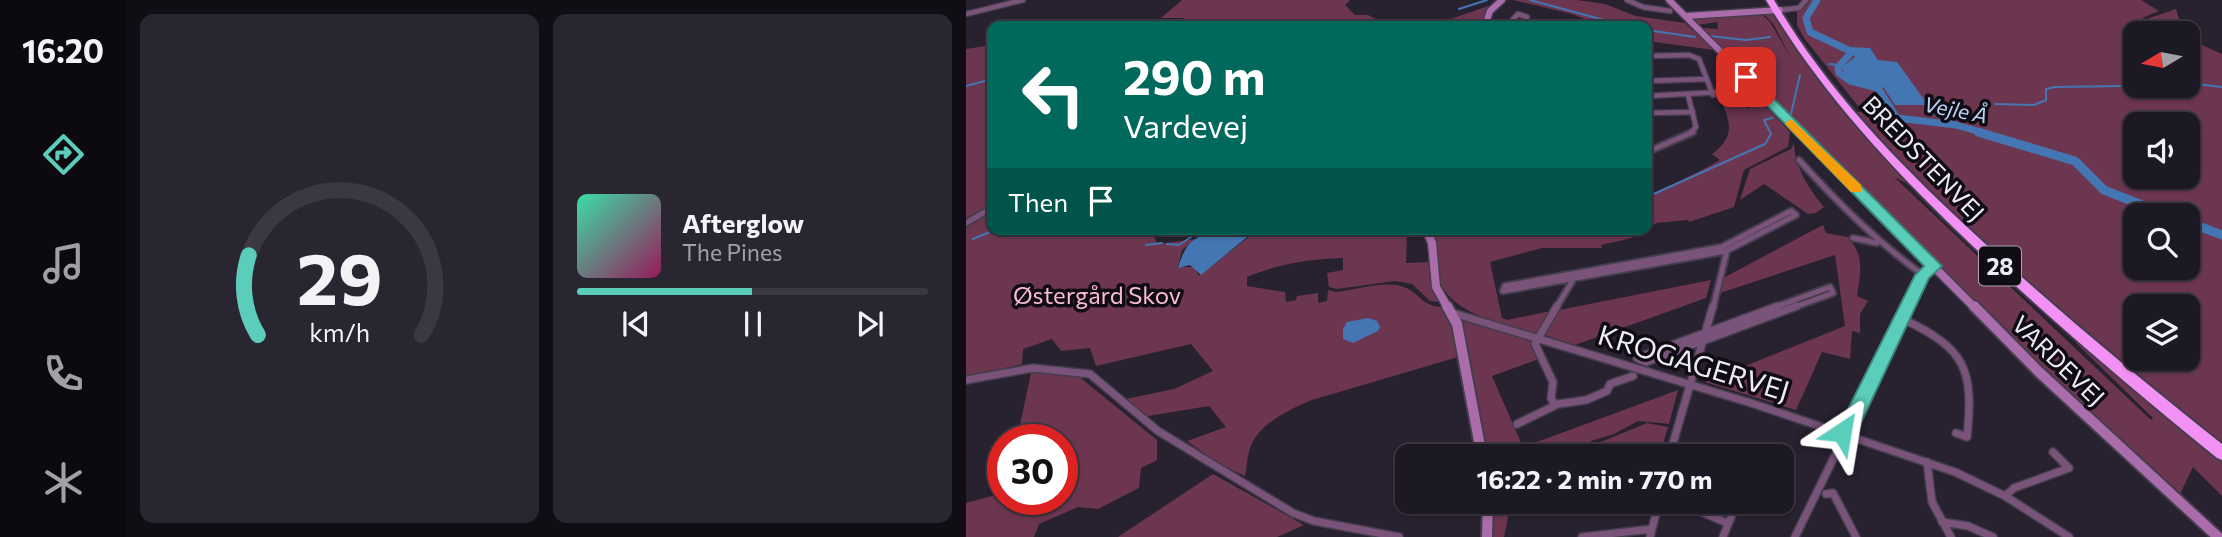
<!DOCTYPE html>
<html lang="en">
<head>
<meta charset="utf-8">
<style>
	:root { --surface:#1d1924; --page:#2a2631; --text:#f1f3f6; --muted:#a0a0a6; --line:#3b3841; --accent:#5bcebb }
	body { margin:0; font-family:Commissioner,sans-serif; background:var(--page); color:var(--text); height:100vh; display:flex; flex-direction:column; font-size:26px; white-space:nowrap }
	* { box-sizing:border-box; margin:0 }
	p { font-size:23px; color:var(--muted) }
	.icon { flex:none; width:38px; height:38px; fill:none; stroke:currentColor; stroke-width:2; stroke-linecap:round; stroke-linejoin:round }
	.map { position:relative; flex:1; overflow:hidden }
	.details { display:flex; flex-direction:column; gap:14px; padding:14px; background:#100e14; width:840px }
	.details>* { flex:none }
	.banner { position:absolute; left:21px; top:21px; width:665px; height:214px; border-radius:14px; box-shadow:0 2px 5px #0004,0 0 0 2px var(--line); background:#00695c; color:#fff; overflow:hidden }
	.needle { width:46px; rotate:260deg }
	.buttons { position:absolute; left:1157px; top:21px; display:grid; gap:14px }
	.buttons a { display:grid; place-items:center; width:77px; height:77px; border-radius:14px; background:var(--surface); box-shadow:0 2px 5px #0004,0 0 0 2px var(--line); font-size:35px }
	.speed { position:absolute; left:21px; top:424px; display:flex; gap:14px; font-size:35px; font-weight:700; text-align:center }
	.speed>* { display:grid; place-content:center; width:91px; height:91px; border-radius:50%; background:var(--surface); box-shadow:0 2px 5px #0004,0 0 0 2px var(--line); line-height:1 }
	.speed .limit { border:10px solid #d22; background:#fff; color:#111 }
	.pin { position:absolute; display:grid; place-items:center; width:60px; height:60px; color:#fff; margin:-30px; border-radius:14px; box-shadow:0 4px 10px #0006 }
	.me { position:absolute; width:77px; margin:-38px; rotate:33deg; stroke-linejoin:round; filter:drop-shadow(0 0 5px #0008) }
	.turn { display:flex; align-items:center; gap:24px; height:147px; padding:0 21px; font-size:32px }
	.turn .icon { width:91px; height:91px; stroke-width:2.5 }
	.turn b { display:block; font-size:49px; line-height:60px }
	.then { display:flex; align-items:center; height:66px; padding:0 21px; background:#0003; gap:14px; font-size:26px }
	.details .card { flex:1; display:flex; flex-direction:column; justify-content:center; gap:10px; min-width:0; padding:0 24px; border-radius:14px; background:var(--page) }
	.details .dial { align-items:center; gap:0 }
	.dial svg { height:182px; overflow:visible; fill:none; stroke:var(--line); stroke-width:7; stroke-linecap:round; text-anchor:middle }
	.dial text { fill:var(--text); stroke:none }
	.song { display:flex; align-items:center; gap:21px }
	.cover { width:84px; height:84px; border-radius:10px; background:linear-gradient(135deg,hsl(160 70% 55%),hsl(330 70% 35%)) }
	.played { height:7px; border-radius:4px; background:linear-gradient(90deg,var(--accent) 50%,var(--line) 50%) }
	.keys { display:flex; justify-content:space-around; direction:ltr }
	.details .tiles { flex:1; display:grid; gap:14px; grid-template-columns:repeat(2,1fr) }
	.trip { position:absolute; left:429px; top:444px; width:399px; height:70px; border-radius:14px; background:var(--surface); box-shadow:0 2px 5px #0004,0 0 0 2px var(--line); font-weight:700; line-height:70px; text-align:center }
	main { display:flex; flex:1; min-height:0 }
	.dock { display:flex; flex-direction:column; width:126px; justify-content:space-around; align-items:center; background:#0c0a0e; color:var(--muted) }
	.dock .icon { width:49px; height:49px }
	.dock .current { color:var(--accent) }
	.dock b { font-size:32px; color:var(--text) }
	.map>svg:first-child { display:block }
	.green { fill:#6d3650; fill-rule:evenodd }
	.water { fill:#4376b2 }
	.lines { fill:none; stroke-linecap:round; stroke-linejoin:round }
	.stream { stroke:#4376b2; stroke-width:2 }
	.canal { stroke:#4376b2; stroke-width:4.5 }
	.river-far1 { stroke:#4376b2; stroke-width:7 }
	.river { stroke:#4376b2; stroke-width:9 }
	.street-far2-casing { stroke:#433d4c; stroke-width:7 }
	.street-far1-casing { stroke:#433d4c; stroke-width:9 }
	.street-casing { stroke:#433d4c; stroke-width:10 }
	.secondary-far2-casing { stroke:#433d4c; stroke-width:9 }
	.secondary-far1-casing { stroke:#433d4c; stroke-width:11 }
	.secondary-casing { stroke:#433d4c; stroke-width:14 }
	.highway-casing { stroke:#433d4c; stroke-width:4 }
	.street-far2 { stroke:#7a537a; stroke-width:4.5 }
	.street-far1 { stroke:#7a537a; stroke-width:5 }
	.street { stroke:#7a537a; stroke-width:7 }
	.secondary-far2 { stroke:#aa6caa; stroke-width:6 }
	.secondary-far1 { stroke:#aa6caa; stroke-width:8 }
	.secondary { stroke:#aa6caa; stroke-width:10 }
	.highway { fill:#f290f3; fill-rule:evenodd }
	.route { fill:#5bcebb; stroke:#3b867a; stroke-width:2 }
	.slow { fill:#f59e0b }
	.labels { text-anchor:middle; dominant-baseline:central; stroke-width:7; stroke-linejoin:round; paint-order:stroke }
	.far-water-label { font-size:21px; font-style:italic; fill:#b9d4f6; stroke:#0f0c13 }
	.shield { fill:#0f0c13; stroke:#aca8b2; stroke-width:2 }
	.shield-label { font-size:23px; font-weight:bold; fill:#efebf6 }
	.street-label { font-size:24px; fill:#efebf6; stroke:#0f0c13 }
	.park-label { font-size:24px; fill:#fab9d5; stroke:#0f0c13 }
	.near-street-label { font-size:28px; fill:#efebf6; stroke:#0f0c13 }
</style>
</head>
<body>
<main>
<nav class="dock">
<b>16:20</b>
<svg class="icon current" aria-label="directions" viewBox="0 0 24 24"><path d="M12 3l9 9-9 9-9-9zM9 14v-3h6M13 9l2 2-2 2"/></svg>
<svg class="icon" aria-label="music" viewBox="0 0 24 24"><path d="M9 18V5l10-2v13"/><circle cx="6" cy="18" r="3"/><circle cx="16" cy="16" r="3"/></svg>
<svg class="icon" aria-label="phone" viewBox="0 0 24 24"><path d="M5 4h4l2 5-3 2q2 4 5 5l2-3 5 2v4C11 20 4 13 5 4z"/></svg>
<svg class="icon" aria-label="climate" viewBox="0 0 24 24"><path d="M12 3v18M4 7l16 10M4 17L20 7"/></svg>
</nav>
<section class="details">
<div class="tiles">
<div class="card dial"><svg viewBox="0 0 100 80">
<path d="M14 69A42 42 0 1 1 86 69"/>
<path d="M14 69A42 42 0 0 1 10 34" stroke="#5bcebb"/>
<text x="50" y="56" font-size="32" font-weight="700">29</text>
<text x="50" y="72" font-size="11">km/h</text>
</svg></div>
<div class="card">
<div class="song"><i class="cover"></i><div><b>Afterglow</b><p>The Pines</p></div></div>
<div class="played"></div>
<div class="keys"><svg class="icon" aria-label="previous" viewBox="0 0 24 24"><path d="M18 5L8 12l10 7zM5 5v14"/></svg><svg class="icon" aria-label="pause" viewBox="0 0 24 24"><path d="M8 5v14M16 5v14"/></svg><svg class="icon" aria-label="next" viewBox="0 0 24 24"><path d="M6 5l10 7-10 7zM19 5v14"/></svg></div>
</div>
</div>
</section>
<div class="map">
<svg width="1256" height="537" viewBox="0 0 1256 537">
	<rect width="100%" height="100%" fill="#272130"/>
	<path class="green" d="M216,0H384L379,5L389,15H402L423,26H208L218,18H195Z
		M547,0H611L639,4L670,16L719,23L748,50L681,41V26H637L606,14Z
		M841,0H1175L1193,11L1176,18L1181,19L1210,9L1217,33H1169V86H1222V39L1256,54V449L1031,257L903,129L889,112L905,111L892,106L838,38L831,25V11L841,5ZM1169,124H1222V177H1169ZM1169,215H1222V268H1169ZM1169,306H1222V359H1169Z
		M525,5L515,26H465Z
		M793,12L804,22L826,60L808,25L796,12L808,15L854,82L946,186L928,177L1185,420L1187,418L1110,343H1115L1256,459V496L1227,467L1213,496L1076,370L823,118L805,95L774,68L782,63L773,54L759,53L736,28L752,29L751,22L731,25L726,19Z
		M26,45V206L0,221V49Z
		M785,94H788L824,132L822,147L778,170L768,207L723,222L722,220L690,223L681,229V197C706,184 729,175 754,160L746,154C770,137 765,121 753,97H773L781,108L791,106Z
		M828,143C828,166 843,189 858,207L850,213L842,214L785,175L798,184L774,200L784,169L825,149Z
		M26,210V229H183L192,244L231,239L216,250L212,267H228L233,276L285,235L284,229H455L441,232L440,263L464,262V279L472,302L464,301L446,284L429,281L371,289L363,287L361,273L377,270V258C343,259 312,264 281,277V286L319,292L320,302L330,300L331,296L352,293V303L361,301L362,290L370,292C389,290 419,280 438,287C455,294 455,306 477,307L485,321L492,357L346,400C324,409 292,424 284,448C281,457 281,467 279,476L253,464L221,441L260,427L243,406L182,416L160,399L208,389L247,371L225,344L130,366L124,348L95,351L86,339L57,349L56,364L0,377V225Z
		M857,225L860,233L887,238L884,240C899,257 894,275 891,296L902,301L894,314V333L886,331L884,359L856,352L830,410L739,382L879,326L869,255L754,293L757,278Z
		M464,229H680L666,238L635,245L636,248H576L524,262L536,318L541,320L585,311L572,333L568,334C535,323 478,313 471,272C468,256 472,245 464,229Z
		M745,280L740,298L609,345L579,335L593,310Z
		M495,319L567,339L565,347L573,359L526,376L557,447L712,390L703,424L672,421L648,434L625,441L619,457H521Z
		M65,373L111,375L191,440V460L175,468L173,488L132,509L112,507L73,524L68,537H0V503L37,493V499H96V439H51Z
		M681,423L702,427L693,457H624L630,444Z
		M247,474L338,525L311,537H152Z
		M527,502H545L538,537H525Z"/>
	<path class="water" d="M882,47L904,48L912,60L931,62L962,105H929L918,88C904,82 879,84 876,67L889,57Z
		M261,229H284L286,233L235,275L224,265L212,268C220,239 232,234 261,229Z
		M402,318L411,321L414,327L412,331L387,343L377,339V329L381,322Z"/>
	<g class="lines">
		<path class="stream" d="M564,0L660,26
			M493,9L521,0
			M681,30L729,37
			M744,36L780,40L804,37
			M863,64L873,65
			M1222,83L1256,87
			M0,86L26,79
			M1161,86L1190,89L1198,86
			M1029,104L1068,105L1080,100V89L1089,87L1155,86
			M825,114L834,75
			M681,197L799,144L805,134L798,120L806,118
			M349,229L378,233L444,229
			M7,239L31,229
			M201,244L213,245L237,229
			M180,245L196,243"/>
		<path class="canal" d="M962,109L990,125"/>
		<path class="river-far1" d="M851,0L840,18L844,32L882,50L884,54L872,67L873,73L884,81L912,88L931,118L990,125L1018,133"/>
		<path class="river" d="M1012,132L1109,161L1138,190L1201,215
			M1222,222L1256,235"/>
		<defs>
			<path id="street-far2" d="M661,0L677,7L704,11
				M814,10L833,8L840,0
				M0,14L57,0
				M541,26L552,14L561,17
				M585,26L588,23L597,26
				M681,56L723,55L733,59L747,95
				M681,81L741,79
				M722,95L730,127L724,133
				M681,96L793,90
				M681,113L727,112"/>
			<path id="street-far1" d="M681,152L727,132
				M833,160C872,203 910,241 957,275
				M825,211L830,215L760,251L537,291L539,286L756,247Z
				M0,223L26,208
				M887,238L911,243
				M590,308L607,280
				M747,308L761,250
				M807,308L864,287L867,293L826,308
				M941,308L957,275L968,266"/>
			<path id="street" d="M812,306L671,358L680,362L831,306
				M487,313L785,403L989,472L1039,496L1103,537
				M937,319C1000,349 1008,369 1001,437L990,433
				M0,380L67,368L124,374L192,431L327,513L348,521L433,537
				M589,405L585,398L587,382L569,344L591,306
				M551,424L592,404L620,400L641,391L644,384L667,376
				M703,457L747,306
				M961,462L966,502L985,537
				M860,494L867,493L890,537
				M1039,496L1048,488L1103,468L1087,452
				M713,502L761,523
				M976,522L1002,526L1027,537
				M616,537L686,529
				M684,537L693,502
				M757,537L771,502
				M829,537L942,306"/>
			<path id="secondary-far2" d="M703,0L836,133
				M720,16L814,10
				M519,26L524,11L536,0"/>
			<path id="secondary-far1" d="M834,132L1009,308
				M460,229L466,243L470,287L482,308"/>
			<path id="secondary" d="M481,306L491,324L516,457
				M1008,306L1073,372L1252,537
				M521,537L522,502"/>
			<path id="highway" d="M800,0H808C859,87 927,158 1000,226C1082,303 1168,374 1256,444V460L1251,458C1161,385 1073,310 990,230C918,160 851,87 800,0Z"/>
		</defs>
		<use href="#street-far2" class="street-far2-casing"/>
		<use href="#street-far1" class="street-far1-casing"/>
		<use href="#street" class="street-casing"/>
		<use href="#secondary-far2" class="secondary-far2-casing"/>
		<use href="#secondary-far1" class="secondary-far1-casing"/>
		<use href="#secondary" class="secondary-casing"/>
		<use href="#highway" class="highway-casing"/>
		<use href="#street-far2" class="street-far2"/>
		<use href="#street-far1" class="street-far1"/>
		<use href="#street" class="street"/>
		<use href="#secondary-far2" class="secondary-far2"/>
		<use href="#secondary-far1" class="secondary-far1"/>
		<use href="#secondary" class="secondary"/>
		<use href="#highway" class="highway"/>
	</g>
	<path class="route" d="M776,75H784L976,266L963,278L887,440L880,442L869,439L866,432L874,425L949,275L958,266L776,80Z"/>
	<path class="slow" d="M825,119L895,185V192H885L821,126L819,123Z"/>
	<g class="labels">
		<g class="far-water-label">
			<text transform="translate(990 109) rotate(11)">Vejle Å</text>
		</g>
		<rect class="shield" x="1013" y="246.5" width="42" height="39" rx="5"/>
		<g class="shield-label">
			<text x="1034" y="266">28</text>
		</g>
		<g class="street-label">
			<text transform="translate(958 158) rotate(46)">BREDSTENVEJ</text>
			<text transform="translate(1093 360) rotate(44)">VARDEVEJ</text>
		</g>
		<g class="park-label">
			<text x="131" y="294">Østergård Skov</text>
		</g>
		<g class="near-street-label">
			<text transform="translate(728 362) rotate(17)">KROGAGERVEJ</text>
		</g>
	</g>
</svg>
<div class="buttons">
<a><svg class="needle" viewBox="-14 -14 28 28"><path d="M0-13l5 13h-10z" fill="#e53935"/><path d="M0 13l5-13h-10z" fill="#a0a0a6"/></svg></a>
<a><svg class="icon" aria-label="sound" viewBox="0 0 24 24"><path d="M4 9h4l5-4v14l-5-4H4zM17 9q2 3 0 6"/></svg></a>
<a><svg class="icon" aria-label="search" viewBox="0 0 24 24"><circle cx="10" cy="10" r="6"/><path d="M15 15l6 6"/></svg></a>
<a><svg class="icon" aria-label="layers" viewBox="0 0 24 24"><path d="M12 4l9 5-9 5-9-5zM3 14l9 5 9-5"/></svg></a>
</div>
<div class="speed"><div class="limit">30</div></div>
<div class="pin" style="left:780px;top:77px;background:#d93025"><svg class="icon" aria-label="arrive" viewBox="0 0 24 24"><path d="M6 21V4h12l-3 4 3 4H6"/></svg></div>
<svg class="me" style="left:876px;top:432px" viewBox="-20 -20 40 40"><path d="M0-17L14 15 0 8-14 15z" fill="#5bcebb" stroke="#fff" stroke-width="4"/></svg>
<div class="trip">16:22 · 2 min · 770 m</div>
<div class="banner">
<div class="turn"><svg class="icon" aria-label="left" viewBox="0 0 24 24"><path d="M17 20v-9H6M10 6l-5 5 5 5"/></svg><div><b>290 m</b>Vardevej</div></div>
<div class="then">Then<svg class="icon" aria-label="arrive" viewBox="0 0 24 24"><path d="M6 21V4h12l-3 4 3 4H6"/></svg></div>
</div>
</div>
</main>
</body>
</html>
